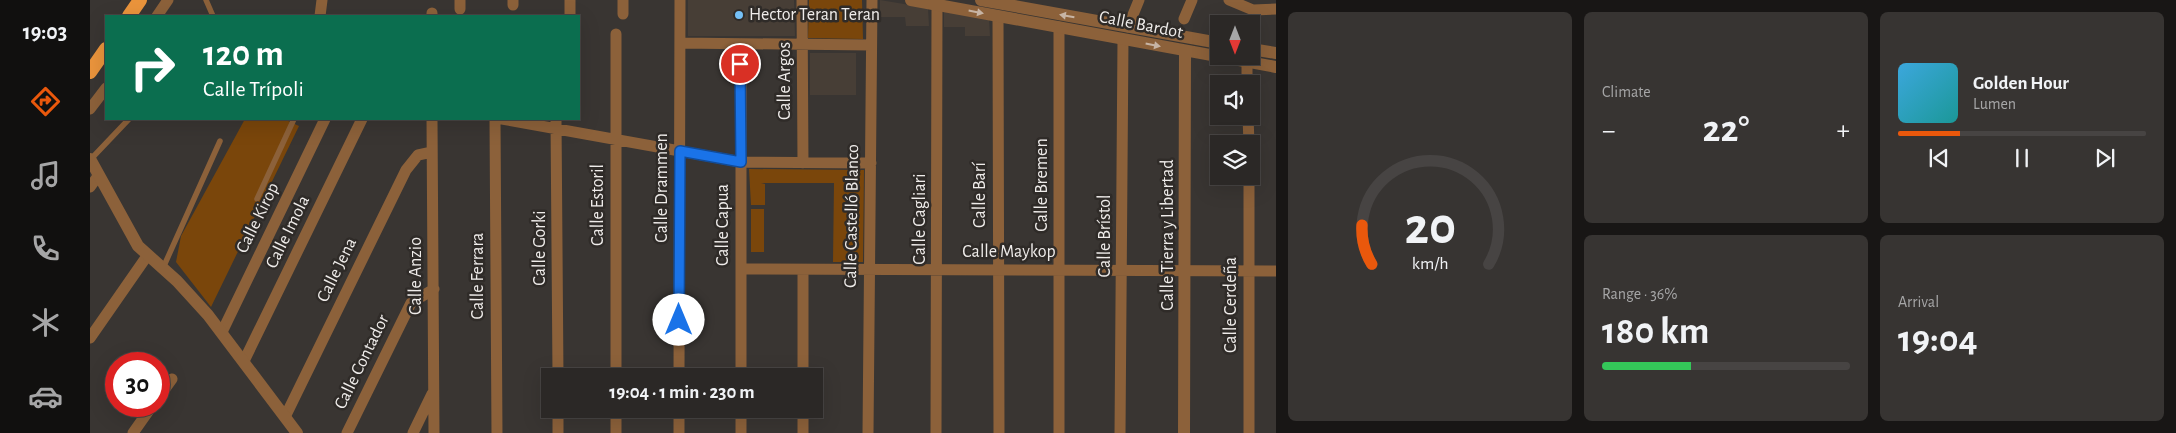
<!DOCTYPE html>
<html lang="en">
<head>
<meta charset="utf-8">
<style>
	:root { --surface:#2b2826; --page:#373432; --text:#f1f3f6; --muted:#a6a6a7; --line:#474443; --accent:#ea580c }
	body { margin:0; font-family:"Alegreya Sans",sans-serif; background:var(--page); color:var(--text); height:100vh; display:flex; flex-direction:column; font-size:19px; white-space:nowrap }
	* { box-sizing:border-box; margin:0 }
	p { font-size:16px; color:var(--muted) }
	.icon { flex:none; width:28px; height:28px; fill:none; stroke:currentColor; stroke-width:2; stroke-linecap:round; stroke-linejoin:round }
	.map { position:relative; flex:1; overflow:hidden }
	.side { display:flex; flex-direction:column; gap:12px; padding:12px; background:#181615; width:900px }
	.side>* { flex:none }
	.hud { position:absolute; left:15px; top:15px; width:475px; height:105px; border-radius:0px; box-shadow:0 5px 20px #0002,0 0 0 1px var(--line); background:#0b6e4f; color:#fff; overflow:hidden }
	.needle { width:32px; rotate:180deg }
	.controls { position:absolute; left:1120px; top:15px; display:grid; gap:10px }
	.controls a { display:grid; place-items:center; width:50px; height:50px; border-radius:0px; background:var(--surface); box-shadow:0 5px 20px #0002,0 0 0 1px var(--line); font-size:25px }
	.speed { position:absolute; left:15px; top:352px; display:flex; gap:10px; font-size:25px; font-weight:700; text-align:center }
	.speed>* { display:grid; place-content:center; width:65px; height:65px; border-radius:50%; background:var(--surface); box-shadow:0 5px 20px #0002,0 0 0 1px var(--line); line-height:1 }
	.speed .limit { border:8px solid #d22; background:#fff; color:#111 }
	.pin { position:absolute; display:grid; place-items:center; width:42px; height:42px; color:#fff; margin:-21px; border:2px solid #fff; border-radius:50%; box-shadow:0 1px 5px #0007 }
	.me { position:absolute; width:55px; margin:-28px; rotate:0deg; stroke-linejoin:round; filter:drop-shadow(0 0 4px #0008) }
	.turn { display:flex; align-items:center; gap:18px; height:105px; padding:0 15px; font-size:22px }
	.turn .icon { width:65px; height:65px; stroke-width:2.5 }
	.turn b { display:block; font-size:35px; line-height:42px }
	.big { font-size:38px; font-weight:600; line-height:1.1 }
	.side .tile { flex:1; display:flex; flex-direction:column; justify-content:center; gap:8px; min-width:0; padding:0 18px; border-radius:8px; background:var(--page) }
	.side .dial { align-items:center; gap:0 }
	.dial svg { height:130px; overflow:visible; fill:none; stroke:var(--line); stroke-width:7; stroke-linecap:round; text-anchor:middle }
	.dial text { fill:var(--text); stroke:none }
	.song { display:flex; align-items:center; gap:15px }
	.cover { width:60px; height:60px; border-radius:8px; background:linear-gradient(135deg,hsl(200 70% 55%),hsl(180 70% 35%)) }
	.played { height:5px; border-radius:2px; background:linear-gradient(90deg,var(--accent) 25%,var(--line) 25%) }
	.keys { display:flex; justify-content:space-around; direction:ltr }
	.heat { display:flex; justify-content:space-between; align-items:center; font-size:28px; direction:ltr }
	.charge { height:8px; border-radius:4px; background:linear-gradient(90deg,#34c759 36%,var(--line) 0) }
	.side .tiles { flex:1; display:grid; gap:12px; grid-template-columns:repeat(3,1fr) }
	.tile:first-child { grid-row:span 2 }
	.trip { position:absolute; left:451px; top:368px; width:282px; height:50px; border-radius:0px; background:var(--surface); box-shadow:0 5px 20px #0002,0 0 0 1px var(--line); font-weight:600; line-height:50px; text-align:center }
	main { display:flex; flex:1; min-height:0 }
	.tab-bar { display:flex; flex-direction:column; width:90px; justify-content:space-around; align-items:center; background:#11100f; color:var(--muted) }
	.tab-bar .icon { width:35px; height:35px }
	.tab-bar .active { color:var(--accent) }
	.tab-bar b { font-size:22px; color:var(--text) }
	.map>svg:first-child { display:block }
	.built { fill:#473e36 }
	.green { fill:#7a460b }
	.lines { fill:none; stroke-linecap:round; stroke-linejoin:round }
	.service { stroke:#8c613a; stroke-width:5.5 }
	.minor { stroke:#8c613a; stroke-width:11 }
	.tertiary { stroke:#8c613a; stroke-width:12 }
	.trunk { stroke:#ea943c; stroke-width:14 }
	.oneway { fill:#c7b4a4 }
	.route-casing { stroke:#114b97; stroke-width:12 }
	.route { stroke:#1a73e8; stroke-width:9 }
	.poi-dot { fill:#75c0f6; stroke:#2f2b28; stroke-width:2 }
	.labels { text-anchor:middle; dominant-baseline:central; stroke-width:5; stroke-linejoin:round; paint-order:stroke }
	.poi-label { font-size:18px; fill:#efecea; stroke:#2f2b28; text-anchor:start }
	.street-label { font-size:18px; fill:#efecea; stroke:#2f2b28 }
</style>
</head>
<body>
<main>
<nav class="tab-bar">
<b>19:03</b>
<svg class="icon active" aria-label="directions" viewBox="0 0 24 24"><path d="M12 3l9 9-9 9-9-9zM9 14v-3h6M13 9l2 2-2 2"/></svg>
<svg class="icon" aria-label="music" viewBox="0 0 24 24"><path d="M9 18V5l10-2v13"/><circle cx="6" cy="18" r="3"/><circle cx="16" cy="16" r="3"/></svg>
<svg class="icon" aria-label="phone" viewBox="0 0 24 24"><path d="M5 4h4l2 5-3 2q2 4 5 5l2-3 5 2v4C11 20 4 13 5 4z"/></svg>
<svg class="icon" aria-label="climate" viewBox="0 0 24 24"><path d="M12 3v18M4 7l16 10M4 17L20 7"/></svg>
<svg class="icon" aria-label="car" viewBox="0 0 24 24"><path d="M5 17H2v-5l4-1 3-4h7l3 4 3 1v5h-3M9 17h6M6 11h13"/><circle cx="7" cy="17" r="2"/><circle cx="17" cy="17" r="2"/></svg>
</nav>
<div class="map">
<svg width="1186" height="433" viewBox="0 0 1186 433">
	<rect width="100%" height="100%" fill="#393532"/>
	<path class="built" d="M598,0H704L705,36H598Z
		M790,0L838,8L839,26H816L815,17H790Z
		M854,11L899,19L900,36H875V27H854Z
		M720,53H766V95H720Z"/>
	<path class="green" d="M719,0H772L773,39L718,38Z
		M155,119H194L209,126L121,307L86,262L91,236Z
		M659,169L774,170L773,262H743L744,183H671L675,184V205H661Z
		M661,209H674V252H661Z"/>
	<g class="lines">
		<path class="service" d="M116,0L123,16
			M1,159L39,119
			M167,199L204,119
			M73,268L130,141"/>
		<path class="minor" d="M480,0V14
			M533,0V14
			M712,0L713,163
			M1139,0L1163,10L1186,9
			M423,5V0
			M370,9V0
			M342,13V16
			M67,16L78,0
			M230,16L232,0
			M908,16L909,433
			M1094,19L1102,0
			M1038,27L1049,0
			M590,43L781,45
			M651,44V376
			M1157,62V84
			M0,109L16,88
			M1158,116L1159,144
			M342,119L344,433
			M405,119L407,433
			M412,119L651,162L781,163
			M466,119L468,376
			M1159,176V433
			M0,187L8,176
			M651,269L1186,271
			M132,332L235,119
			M0,338L57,256
			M154,361L272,119
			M526,376V34
			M589,376L590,0
			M713,376V270
			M69,397L82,379
			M468,409V433
			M651,409V433
			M195,417L316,170L328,155L342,152
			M43,433L62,406
			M257,433L321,303L344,289
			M323,433L342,394
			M526,433V409
			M589,433V409
			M713,433V409
			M778,433L782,0
			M846,433L847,4
			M969,433V27
			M1030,433L1033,39"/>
		<path class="tertiary" d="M821,0L1186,67
			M891,0L1129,43
			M1161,49L1186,53
			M0,159L48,246L87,281L118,315L207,433
			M1094,433L1095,52"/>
		<path class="trunk" d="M39,16L50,0
			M0,72L16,49"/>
	</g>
	<defs><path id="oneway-solid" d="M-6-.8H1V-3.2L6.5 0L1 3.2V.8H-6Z" transform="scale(1.25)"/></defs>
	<g class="oneway">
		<use href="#oneway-solid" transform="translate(886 12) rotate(11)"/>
		<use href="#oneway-solid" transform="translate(977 16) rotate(-170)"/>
		<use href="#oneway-solid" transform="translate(1063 45) rotate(11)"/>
	</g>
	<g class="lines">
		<defs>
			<path id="route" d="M589,320L590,151L651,162L650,64"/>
		</defs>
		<use href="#route" class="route-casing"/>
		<use href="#route" class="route"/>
	</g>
	<circle class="poi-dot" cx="649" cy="15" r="5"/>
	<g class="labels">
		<g class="poi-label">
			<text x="659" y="15">Hector Teran Teran</text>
		</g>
		<g class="street-label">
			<text transform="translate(1051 25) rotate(11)">Calle Bardot</text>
			<text transform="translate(695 81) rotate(-90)">Calle Argos</text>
			<text transform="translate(952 185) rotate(-90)">Calle Bremen</text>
			<text transform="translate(572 188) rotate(-90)">Calle Drammen</text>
			<text transform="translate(890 195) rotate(-90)">Calle Barí</text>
			<text transform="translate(508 205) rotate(-90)">Calle Estoril</text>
			<text transform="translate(762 216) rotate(-89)">Calle Castelló Blanco</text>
			<text transform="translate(168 218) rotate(-64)">Calle Kirop</text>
			<text transform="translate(830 219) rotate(-90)">Calle Cagliari</text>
			<text transform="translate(633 225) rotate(-90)">Calle Capua</text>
			<text transform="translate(198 232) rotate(-64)">Calle Imola</text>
			<text transform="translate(1078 235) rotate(-90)">Calle Tierra y Libertad</text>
			<text transform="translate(1015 236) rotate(-90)">Calle Brístol</text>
			<text transform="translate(450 248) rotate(-90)">Calle Gorki</text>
			<text x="919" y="252">Calle Maykop</text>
			<text transform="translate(247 270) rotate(-64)">Calle Jena</text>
			<text transform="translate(326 276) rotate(-90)">Calle Anzio</text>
			<text transform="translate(388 276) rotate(-90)">Calle Ferrara</text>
			<text transform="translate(1141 305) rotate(-90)">Calle Cerdeña</text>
			<text transform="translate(272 362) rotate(-64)">Calle Contador</text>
		</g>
	</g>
</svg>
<div class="controls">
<a><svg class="needle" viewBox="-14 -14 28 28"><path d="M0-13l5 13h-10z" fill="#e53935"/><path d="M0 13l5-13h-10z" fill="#a6a6a7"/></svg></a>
<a><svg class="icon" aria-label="sound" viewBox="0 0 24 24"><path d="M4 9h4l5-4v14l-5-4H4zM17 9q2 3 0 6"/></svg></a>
<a><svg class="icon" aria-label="layers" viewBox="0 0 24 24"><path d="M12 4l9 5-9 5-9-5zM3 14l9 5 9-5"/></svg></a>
</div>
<div class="speed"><div class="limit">30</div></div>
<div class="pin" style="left:650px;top:64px;background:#d93025"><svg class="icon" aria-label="arrive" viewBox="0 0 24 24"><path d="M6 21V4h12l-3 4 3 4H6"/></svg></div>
<svg class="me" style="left:589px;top:320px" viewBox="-20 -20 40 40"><circle r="19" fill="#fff"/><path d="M0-13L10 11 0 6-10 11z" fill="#1a73e8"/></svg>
<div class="trip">19:04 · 1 min · 230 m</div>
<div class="hud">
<div class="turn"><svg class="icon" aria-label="right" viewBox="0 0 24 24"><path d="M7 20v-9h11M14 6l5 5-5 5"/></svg><div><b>120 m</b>Calle Trípoli</div></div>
</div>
</div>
<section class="side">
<div class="tiles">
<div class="tile dial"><svg viewBox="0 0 100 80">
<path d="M14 69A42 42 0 1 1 86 69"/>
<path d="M14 69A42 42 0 0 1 8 45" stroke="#ea580c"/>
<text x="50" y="56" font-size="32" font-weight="700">20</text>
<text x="50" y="72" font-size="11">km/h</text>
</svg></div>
<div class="tile"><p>Climate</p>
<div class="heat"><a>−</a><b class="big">22°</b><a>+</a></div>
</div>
<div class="tile">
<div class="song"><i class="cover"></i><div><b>Golden Hour</b><p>Lumen</p></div></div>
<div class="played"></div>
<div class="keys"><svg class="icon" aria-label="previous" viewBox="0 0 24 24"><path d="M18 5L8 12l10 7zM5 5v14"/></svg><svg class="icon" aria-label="pause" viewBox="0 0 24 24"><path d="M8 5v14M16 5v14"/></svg><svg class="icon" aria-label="next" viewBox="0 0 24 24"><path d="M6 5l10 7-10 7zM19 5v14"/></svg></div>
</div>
<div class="tile"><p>Range · 36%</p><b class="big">180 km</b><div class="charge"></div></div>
<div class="tile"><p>Arrival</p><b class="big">19:04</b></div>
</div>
</section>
</main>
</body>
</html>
